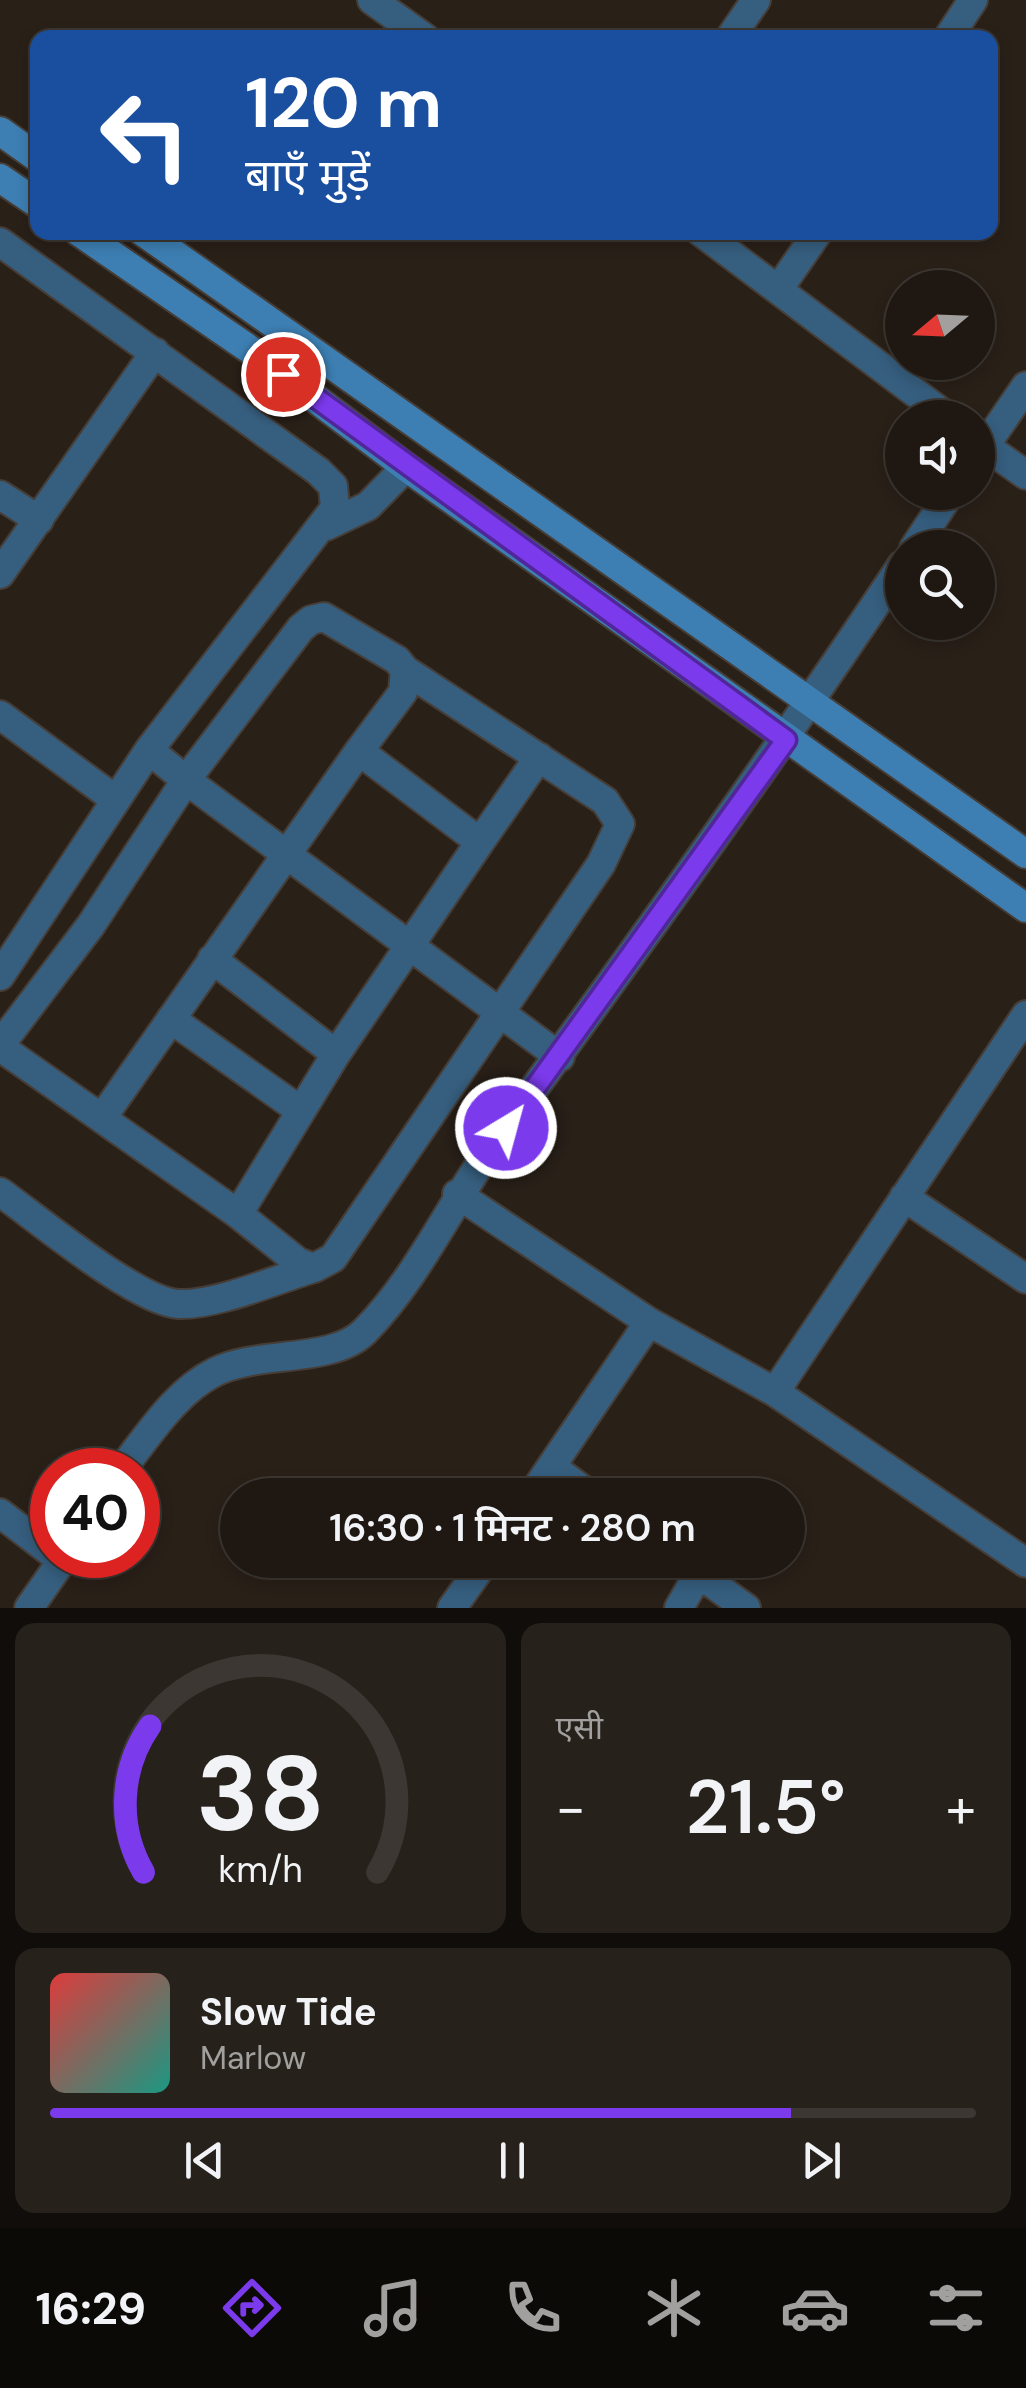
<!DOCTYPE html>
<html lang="hi">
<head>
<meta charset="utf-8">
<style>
	:root { --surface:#1f1812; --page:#27211b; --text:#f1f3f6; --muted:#a1a09f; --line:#3c3732; --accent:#7c3aed }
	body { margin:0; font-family:"DM Sans","Noto Sans Devanagari",sans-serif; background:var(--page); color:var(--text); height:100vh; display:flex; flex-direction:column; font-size:38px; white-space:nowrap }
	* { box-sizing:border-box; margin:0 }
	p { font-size:32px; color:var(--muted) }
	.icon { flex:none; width:55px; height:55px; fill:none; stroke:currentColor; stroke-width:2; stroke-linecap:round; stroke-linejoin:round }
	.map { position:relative; height:1608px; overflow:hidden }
	.sheet { display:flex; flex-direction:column; gap:15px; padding:15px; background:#110d0a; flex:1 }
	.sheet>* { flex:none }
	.banner { position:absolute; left:30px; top:30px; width:968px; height:210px; border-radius:20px; box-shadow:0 5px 15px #0003,0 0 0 2px var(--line); background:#1a4fa0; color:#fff; overflow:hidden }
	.needle { width:65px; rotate:251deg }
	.controls { position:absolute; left:885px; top:270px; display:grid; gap:20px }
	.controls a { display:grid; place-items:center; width:110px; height:110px; border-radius:50%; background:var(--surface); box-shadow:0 5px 15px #0003,0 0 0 2px var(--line); font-size:50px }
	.speed { position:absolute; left:30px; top:1448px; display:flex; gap:20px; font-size:50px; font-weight:700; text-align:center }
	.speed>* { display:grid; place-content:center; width:130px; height:130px; border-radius:50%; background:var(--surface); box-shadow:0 5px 15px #0003,0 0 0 2px var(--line); line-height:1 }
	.speed .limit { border:15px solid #d22; background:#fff; color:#111 }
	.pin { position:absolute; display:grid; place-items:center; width:85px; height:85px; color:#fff; margin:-42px; border:5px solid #fff; border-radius:50%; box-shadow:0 2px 10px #0007 }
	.me { position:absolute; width:110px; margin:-55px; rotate:37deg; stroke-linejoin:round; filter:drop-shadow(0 0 8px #0008) }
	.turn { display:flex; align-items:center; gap:35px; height:210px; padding:0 50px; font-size:45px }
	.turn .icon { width:130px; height:130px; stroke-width:2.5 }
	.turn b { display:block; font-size:70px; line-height:85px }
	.big { font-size:75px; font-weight:600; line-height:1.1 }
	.sheet .widget { flex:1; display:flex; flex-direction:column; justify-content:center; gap:15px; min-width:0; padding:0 35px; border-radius:20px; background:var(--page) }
	.sheet .dial { align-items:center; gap:0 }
	.dial svg { height:260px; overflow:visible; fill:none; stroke:var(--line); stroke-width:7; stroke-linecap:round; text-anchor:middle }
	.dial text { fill:var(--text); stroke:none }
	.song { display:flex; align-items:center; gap:30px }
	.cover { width:120px; height:120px; border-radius:15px; background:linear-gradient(135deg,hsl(0 70% 55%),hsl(170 70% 35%)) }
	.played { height:10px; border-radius:5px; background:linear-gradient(90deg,var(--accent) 80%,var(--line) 80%) }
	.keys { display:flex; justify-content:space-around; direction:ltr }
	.heat { display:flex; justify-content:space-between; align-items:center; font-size:55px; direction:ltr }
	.sheet .tiles { flex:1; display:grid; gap:15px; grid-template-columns:1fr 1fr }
	.widget:last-child { grid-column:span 2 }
	.trip { position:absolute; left:220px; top:1478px; width:585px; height:100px; border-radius:50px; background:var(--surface); box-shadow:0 5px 15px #0003,0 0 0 2px var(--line); font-weight:600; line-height:100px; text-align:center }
	.menu { display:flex; height:160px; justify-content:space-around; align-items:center; background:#0c0a07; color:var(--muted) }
	.menu .icon { width:70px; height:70px }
	.menu .on { color:var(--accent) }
	.menu b { font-size:45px; color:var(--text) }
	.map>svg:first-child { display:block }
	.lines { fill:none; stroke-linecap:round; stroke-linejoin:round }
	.minor-casing { stroke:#463d36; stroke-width:32 }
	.tertiary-casing { stroke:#463d36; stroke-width:32 }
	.secondary-casing { stroke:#463d36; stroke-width:32 }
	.minor { stroke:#365e7e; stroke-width:28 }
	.tertiary { stroke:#365e7e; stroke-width:28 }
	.secondary { stroke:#3d7fb3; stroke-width:28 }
	.route-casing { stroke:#51269a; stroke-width:25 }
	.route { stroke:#7c3aed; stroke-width:18 }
</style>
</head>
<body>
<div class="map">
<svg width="1026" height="1608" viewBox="0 0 1026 1608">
	<rect width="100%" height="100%" fill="#292018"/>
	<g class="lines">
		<defs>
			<path id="minor" d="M730,38L756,0
				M948,38L973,0
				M0,242L318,471L333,486L335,508L149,750L0,976
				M780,287L818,232
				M985,446L1026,475
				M0,495L39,520
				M326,526L368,506L406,467
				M0,574L155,352
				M0,715L116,800
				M539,757L480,842L359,751L403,692L405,670L397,660L324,617L311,620L301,628L186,780L560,1057
				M212,959L336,1054
				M171,1019L301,1111
				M0,1045L91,925L186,780L149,750
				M0,1047L238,1214L298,1262L314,1268L333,1258L601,864L620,824L605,801L405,670
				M102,1118L359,751
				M0,1192C38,1219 136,1301 178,1304C215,1306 277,1279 314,1268
				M457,1194L649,1322L532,1495
				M904,1197L1026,1279
				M238,1214L336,1054L480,842
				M649,1322L775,1392L1026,1563
				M775,1392L1026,1015
				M552,1467L590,1495
				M680,1560L746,1608
				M452,1608L486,1560
				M679,1608L699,1573"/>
			<path id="tertiary" d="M372,0L425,38
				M701,232L949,418
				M978,456L1026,386
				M914,548L951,492
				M121,1470C148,1436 175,1392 215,1372C258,1350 333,1364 365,1331C419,1276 452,1201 497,1139C636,950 772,760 902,565
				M0,1513L52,1553
				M29,1608L66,1555"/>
			<path id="secondary" d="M0,131L38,158
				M0,178L38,204
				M79,232L252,351L406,467L1026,908
				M143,232L1026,854"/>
		</defs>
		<use href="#minor" class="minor-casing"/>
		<use href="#tertiary" class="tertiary-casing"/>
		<use href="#secondary" class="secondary-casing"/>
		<use href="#minor" class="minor"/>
		<use href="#tertiary" class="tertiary"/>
		<use href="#secondary" class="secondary"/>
	</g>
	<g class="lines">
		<defs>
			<path id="route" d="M283,374L786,740L506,1128"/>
		</defs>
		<use href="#route" class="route-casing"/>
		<use href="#route" class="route"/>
	</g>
</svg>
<div class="controls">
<a><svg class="needle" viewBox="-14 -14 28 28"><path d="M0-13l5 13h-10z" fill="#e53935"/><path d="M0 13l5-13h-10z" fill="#a1a09f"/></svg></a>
<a><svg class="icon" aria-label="sound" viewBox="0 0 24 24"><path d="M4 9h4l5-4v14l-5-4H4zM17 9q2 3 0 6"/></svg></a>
<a><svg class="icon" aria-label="search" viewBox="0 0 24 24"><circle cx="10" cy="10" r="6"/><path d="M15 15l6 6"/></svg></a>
</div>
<div class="speed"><div class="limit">40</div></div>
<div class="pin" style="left:283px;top:374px;background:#d93025"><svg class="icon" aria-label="arrive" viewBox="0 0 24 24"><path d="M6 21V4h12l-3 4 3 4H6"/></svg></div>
<svg class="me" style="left:506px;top:1128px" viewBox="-20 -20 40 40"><circle r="17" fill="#7c3aed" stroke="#fff" stroke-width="3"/><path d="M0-11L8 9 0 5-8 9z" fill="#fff"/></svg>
<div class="trip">16:30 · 1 मिनट · 280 m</div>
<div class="banner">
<div class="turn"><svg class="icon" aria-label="left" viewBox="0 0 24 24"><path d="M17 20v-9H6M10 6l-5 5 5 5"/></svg><div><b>120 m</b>बाएँ मुड़ें</div></div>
</div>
</div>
<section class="sheet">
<div class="tiles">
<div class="widget dial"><svg viewBox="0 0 100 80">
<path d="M14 69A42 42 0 1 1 86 69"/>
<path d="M14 69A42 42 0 0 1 16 24" stroke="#7c3aed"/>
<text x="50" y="56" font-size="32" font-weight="700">38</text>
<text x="50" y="72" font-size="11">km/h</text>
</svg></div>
<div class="widget"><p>एसी</p>
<div class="heat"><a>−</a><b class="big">21.5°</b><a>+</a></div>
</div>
<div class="widget">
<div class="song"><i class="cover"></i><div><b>Slow Tide</b><p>Marlow</p></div></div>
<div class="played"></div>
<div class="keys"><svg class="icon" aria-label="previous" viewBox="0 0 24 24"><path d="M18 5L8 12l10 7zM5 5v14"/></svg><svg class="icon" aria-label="pause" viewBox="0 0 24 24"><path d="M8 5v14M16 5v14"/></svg><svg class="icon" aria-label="next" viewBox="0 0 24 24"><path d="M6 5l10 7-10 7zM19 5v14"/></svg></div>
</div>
</div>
</section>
<nav class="menu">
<b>16:29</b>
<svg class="icon on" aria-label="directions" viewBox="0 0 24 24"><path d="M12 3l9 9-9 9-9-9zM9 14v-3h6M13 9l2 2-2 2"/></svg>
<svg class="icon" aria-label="music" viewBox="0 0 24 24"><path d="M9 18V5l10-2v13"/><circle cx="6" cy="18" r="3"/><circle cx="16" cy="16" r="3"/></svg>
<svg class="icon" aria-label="phone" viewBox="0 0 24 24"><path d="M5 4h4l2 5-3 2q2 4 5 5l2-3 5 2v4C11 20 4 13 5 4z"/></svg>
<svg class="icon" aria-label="climate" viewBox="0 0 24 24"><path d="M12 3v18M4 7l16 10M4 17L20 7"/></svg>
<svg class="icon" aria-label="car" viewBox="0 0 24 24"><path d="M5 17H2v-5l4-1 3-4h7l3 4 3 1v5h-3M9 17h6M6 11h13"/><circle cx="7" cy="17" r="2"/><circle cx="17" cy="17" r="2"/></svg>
<svg class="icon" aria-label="filters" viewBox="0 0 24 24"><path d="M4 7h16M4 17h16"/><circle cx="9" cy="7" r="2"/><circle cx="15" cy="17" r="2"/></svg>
</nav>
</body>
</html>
